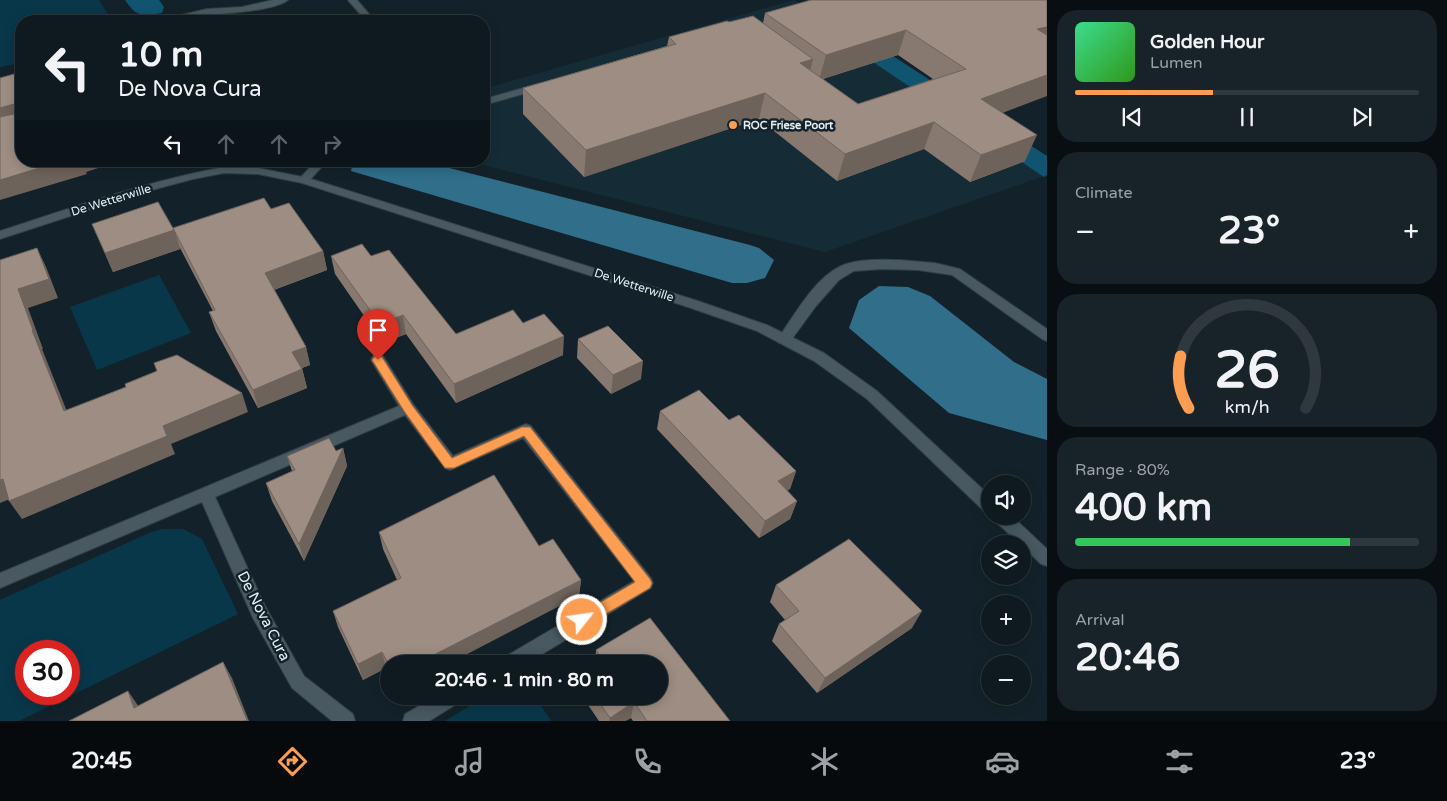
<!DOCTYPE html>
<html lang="en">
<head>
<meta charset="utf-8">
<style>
	:root { --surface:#0e1a20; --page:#172329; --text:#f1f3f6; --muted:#9ba1a5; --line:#2e383e; --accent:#fc9d52 }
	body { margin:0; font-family:"Varela Round",sans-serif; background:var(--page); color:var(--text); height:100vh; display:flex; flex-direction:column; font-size:19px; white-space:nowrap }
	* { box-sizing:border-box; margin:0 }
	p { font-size:16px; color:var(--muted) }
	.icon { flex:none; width:28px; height:28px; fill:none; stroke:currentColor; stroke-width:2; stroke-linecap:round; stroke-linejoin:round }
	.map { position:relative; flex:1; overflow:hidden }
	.sheet { display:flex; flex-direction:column; gap:10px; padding:10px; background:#080e12; width:400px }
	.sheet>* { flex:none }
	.guide { position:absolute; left:15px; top:15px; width:475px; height:152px; border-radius:20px; box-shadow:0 2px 12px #0003,0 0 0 1px var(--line); background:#0e1a20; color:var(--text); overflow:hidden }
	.tools { position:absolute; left:981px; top:475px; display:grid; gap:10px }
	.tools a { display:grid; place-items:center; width:50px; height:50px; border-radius:50%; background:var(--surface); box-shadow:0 2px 12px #0003,0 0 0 1px var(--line); font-size:25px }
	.speed { position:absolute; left:15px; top:640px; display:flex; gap:10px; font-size:25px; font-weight:700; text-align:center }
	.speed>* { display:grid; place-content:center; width:65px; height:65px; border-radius:50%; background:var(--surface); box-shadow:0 2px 12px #0003,0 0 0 1px var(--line); line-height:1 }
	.speed .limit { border:8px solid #d22; background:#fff; color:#111 }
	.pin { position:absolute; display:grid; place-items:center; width:42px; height:42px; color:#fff; margin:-51px -21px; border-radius:50% 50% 50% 0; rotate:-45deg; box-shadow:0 0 5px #0007 }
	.pin .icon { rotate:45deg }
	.me { position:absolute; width:55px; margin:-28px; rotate:60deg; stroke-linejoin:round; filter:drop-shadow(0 0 4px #0008) }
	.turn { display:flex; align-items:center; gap:18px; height:105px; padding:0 20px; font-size:22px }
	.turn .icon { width:65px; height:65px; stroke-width:2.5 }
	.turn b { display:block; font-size:35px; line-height:42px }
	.lanes { display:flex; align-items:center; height:48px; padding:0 20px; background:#0003; justify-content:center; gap:25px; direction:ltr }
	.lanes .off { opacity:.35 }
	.big { font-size:38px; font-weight:700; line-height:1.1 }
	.sheet .card { flex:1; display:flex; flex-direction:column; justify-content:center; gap:8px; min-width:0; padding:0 18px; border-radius:20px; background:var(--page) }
	.sheet .dial { align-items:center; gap:0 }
	.dial svg { height:130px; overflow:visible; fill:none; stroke:var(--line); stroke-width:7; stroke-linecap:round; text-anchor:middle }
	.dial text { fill:var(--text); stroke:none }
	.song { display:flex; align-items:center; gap:15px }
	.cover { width:60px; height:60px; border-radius:8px; background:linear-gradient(135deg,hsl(150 70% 55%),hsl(110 70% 35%)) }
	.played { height:5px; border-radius:2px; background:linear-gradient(90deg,var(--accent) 40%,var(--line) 40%) }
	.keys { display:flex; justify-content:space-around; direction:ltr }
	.heat { display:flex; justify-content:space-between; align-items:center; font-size:28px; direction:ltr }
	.charge { height:8px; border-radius:4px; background:linear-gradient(90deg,#34c759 80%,var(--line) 0) }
	.trip { position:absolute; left:380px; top:655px; width:288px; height:50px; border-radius:25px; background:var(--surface); box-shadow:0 2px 12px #0003,0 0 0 1px var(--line); font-weight:700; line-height:50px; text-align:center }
	.menu { display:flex; height:80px; justify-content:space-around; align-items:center; background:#060a0d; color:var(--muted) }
	.menu .icon { width:35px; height:35px }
	.menu .selected { color:var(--accent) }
	.menu b { font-size:22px; color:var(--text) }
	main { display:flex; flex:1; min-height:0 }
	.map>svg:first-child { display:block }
	.built { fill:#152c37 }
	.green { fill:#09374a; fill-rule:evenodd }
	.forest { fill:#11546f }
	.water { fill:#306e8a }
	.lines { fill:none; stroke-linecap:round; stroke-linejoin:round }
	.service-casing { stroke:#333d44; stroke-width:2 }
	.minor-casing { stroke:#333d44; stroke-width:2 }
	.service { fill:#485962; fill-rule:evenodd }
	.minor { fill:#485962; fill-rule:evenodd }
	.wall { fill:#877970; fill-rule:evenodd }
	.shaded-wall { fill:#6e635b }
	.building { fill:#9d8d82; stroke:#6e635b }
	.route { fill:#fc9d52; stroke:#a46635 }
	.poi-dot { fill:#fc9d52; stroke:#13222a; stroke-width:2 }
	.labels { text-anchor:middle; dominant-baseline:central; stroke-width:5; stroke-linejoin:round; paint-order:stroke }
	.far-poi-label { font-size:11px; font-weight:bold; fill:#e5eff4; stroke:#13222a; text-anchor:start }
	.street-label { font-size:12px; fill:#e5eff4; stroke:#13222a }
	.near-street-label { font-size:15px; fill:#e5eff4; stroke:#13222a }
</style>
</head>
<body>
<main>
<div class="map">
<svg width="1047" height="721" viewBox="0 0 1047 721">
	<rect width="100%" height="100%" fill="#13222a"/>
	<path class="built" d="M794,0L1047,169V175L825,252L468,161H484V89Z"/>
	<path class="green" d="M0,0H99L112,21H21V63L0,67Z
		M159,275L191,333L97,370L70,307Z
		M162,529H183L202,539L238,614L19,721H0V600L149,533ZM26,651H69V694H26Z
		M486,696H535L551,721H445Z"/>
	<path class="forest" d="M125,0H159L164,7L162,13C142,16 137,18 125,0Z
		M810,2L1047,156V175L1044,177L791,7Z"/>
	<path class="water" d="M353,161H422L750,245L759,248L774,260L765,278L747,283H732L351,171Z
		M879,286L908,287L930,296L1014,362L1047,379V440L949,413L849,328L859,300Z"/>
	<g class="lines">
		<defs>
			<path id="service" d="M273,0H288C274,11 227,13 209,15C193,16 179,22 162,21L164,19L207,9L242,7Z
				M348,0H357L375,21H366Z
				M541,83L546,86L545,88L484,105V99Z
				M316,161H327L308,182H300L298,180L300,178Z
				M900,260L935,263L960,269L1047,329V341L1042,339L952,275L918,270L882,269L854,271L839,280L816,306L789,343H779L777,340L779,337C796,313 813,281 839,267C856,258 881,260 900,260Z"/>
			<path id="minor" d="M132,17L135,18L136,21H128L129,18Z
				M224,167L258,168L308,178L698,301L767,325L824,353L877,391L990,496V513L984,511L867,399L814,361L757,331L688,307L302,183L258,174L224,173L193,179L141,193L0,239V231C74,207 148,181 224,167Z
				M378,355L383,356L413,404L453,456L521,426L526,424L531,426L651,578L653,583L651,588L526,664H500L503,658L634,581L523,438L450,470L445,468L405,415L215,497L265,606L304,676L353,714L355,721H332L292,688L253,618L202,502L0,588V573L399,406L371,360L373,356Z
				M993,516H1012L1047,549V566L1041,564L1022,546V544H1020L995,521Z
				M436,696H463L460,702L429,721H403L405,714Z"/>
		</defs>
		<use href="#service" class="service-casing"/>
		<use href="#minor" class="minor-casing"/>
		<use href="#service" class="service"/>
		<use href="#minor" class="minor"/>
	</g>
	<path class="wall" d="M1047,0L1003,113L1025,161L970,182L924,149L837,181L759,119L584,177L523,114V88L667,46L669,37L729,22L763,23L765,13ZM898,55L933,79L858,104L823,79Z
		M271,209L323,251L327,270L274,290L306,347L310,365L302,368L307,388L258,408L216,331L209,312L213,311L179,246L173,228Z
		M92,224L174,230L180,249L113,272Z
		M331,256H371L456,334L523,323L563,355L456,403L406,334L383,343L335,274Z
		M578,339L641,379L611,394L577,358Z
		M660,411L729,420L796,471L790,489L787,490L797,501L790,519L759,538L657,429Z
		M343,448L347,466L304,561L272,501L266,483L292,471L287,456L336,451Z
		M379,532L539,546L581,580L579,596L389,664V673L386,668L363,680L338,627L333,611L397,580L383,549Z
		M776,585L912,628L817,693L772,641L779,624L785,620L770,602Z
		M650,618L730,721H633L631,718L625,721H599L586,702V696H659V664H595L596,650Z"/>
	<path class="shaded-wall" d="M1047,27V49L1037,29Z
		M906,30L898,55L819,80L826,55Z
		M813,59L807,84L800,63Z
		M1047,75V96L971,125L981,99Z
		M765,93L759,119L584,177L586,150Z
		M14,104L21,120L0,127V108Z
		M934,122L924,149L837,181L845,154Z
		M1037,135L1025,161L970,182L981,155Z
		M63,161H120L86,172L87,174L0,200V180Z
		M174,230L180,249L113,272L105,253Z
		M37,248L46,267L58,298L28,308L43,349H42L74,429L64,411L32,330L18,289Z
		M323,251L327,270L270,291L265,273Z
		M403,315L406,334L383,343L380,324Z
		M564,336L563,355L456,403L454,384Z
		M306,347L310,365L296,370L292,352Z
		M643,361L641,379L611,394L613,375Z
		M302,369L307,388L258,408L253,390Z
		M242,393L248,412L171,444L175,454L22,519L9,501L163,426Z
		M343,448L347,466L304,561L299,544Z
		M796,471L790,489L772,499L778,481Z
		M3,479L15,497L0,503V480Z
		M797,501L790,519L759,538L765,521Z
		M581,580L579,596L448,664H416Z
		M922,611L912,628L817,693L825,678Z
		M382,652L386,668L363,680L358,664Z
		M223,662L232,678L249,721H244Z
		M128,691L139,707L134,708Z
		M634,702L631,718L625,721H609L610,718Z"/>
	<path class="building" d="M811,0H1047V27L1037,29L1047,35V75L981,99L1037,135L981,155L934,122L845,154L765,93L586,150L523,88L676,44L669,37L727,21L729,22L753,16L813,59L800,63L858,104L966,69L906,30L826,55L765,13Z
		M21,72V161H63L0,180V117L14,114V104L0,108V78Z
		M264,198L271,209L289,203L323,251L265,273L306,347L292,352L302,369L253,390L209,312L215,310L173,228Z
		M158,202L174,230L105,253L92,224Z
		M362,244L371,256L389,250L456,334L513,310L523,323L544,314L564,336L454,384L403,315L380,324L331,256Z
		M37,248L49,279L18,289L33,330H32L64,411L126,387L125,384L157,371L154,363L177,355L242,393L163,426L167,436L9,501L3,479L0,480V260Z
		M608,326L643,361L613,375L578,339Z
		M699,390L729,420L739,415L796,471L778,481L797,501L765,521L660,411Z
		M329,438L336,451L343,448L299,544L266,483L295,470L287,456Z
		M494,475L539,546L553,539L581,580L416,664H389V665L382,652L358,664L333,611L401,578L379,532Z
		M849,539L922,611L825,678L779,624L799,611L776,585Z
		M650,618L730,721H647L634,702L610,718L595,696H659V664H606L596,650Z
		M223,662L247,720L244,721H69L128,691L134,708Z"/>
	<path class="route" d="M378,356L382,357L412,405L452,458L522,427H530L650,579L652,583L650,588L587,625L582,627L577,625L575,620L577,616L635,582L524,436L454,468H445L404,411L374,363L372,360L374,357Z"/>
	<circle class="poi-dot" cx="733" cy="125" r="5"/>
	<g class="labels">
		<g class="far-poi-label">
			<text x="743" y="125">ROC Friese Poort</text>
		</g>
		<g class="street-label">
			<text transform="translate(111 200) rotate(-17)">De Wetterwille</text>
			<text transform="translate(634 285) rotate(18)">De Wetterwille</text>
		</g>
		<g class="near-street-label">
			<text transform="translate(264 616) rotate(63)">De Nova Cura</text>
		</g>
	</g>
</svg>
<div class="tools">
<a><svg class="icon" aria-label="sound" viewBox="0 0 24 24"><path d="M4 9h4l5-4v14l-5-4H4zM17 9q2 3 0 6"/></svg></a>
<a><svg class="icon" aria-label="layers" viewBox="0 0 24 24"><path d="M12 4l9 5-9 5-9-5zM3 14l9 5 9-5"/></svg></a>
<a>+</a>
<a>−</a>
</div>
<div class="speed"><div class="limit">30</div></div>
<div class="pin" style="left:378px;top:360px;background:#d93025"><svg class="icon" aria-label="arrive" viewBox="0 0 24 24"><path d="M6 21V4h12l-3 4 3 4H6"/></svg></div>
<svg class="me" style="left:582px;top:620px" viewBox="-20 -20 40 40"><circle r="17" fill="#fc9d52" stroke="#fff" stroke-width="3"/><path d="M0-11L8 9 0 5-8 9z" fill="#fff"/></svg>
<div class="trip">20:46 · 1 min · 80 m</div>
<div class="guide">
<div class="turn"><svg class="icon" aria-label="left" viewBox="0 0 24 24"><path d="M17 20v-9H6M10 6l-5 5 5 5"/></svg><div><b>10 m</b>De Nova Cura</div></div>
<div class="lanes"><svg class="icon" aria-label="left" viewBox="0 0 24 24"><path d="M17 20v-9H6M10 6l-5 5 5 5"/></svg><svg class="icon off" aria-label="ahead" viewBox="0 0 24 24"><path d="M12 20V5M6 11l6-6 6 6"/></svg><svg class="icon off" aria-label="ahead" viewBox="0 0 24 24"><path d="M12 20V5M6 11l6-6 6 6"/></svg><svg class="icon off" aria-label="right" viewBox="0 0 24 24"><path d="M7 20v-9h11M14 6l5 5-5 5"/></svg></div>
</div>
</div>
<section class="sheet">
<div class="card">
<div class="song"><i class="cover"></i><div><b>Golden Hour</b><p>Lumen</p></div></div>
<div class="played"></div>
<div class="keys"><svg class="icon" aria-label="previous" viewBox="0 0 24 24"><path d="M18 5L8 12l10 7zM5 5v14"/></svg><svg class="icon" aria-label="pause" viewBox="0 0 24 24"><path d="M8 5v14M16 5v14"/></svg><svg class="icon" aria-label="next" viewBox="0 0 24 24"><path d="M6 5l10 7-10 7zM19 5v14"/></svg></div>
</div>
<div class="card"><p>Climate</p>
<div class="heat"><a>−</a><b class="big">23°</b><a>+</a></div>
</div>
<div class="card dial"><svg viewBox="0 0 100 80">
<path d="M14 69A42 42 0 1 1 86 69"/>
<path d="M14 69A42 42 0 0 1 9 37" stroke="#fc9d52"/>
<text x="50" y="56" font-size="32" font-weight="700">26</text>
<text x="50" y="72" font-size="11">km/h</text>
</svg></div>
<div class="card"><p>Range · 80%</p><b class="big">400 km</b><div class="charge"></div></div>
<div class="card"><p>Arrival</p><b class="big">20:46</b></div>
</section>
</main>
<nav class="menu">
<b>20:45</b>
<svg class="icon selected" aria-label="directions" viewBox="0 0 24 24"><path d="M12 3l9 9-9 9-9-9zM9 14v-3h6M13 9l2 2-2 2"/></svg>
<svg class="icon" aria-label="music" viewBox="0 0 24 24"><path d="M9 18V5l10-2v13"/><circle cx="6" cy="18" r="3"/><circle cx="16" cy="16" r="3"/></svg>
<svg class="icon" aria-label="phone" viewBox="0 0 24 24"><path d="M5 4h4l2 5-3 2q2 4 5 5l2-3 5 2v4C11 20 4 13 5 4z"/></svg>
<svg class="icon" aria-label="climate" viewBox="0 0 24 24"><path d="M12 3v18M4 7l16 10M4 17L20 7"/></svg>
<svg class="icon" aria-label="car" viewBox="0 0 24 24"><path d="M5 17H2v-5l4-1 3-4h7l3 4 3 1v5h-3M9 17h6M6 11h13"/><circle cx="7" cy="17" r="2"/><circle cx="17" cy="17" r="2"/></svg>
<svg class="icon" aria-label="filters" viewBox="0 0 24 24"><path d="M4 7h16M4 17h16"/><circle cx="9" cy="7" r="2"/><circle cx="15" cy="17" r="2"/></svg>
<b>23°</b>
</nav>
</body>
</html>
